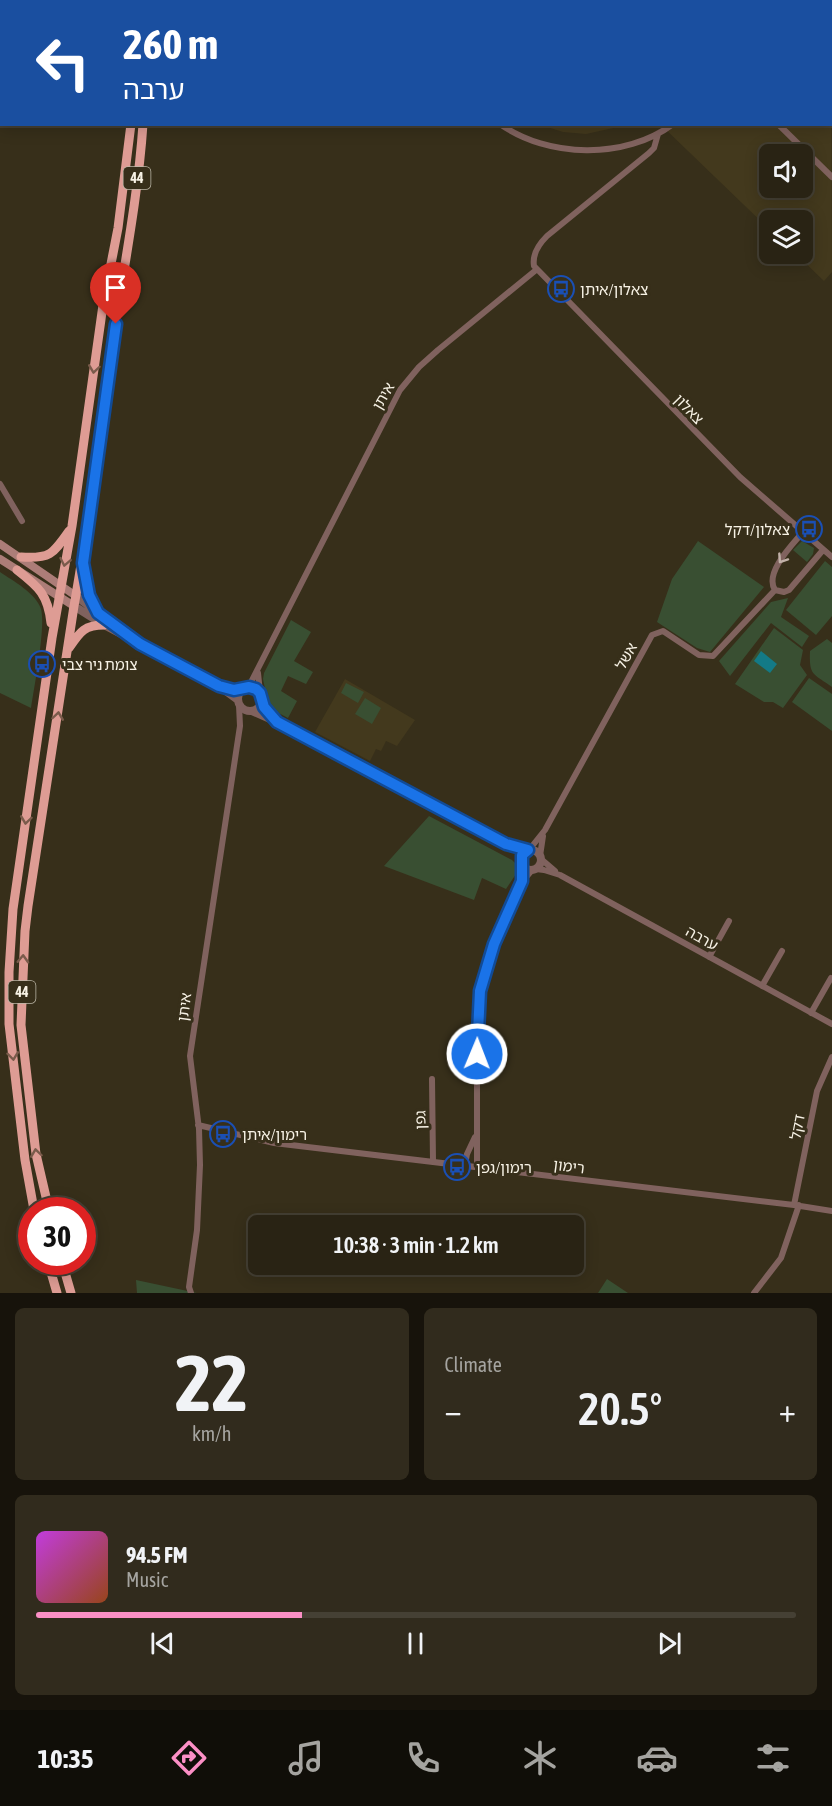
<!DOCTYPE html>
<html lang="en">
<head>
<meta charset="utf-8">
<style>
	:root { --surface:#292314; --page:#312b1d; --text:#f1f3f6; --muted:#a5a4a0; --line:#454034; --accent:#fb8fc5 }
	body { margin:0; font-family:"Asap Condensed","Noto Sans Hebrew",sans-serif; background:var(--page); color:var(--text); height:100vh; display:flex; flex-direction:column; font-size:22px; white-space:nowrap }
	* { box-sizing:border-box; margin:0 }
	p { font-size:20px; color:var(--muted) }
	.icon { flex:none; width:33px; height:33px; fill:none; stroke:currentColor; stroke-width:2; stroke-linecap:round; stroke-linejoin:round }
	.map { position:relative; height:1293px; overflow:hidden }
	.sheet { display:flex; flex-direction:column; gap:15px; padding:15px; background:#17130b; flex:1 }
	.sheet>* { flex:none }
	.banner { position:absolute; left:0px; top:0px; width:832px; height:126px; box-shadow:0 3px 15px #0003,0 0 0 2px var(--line); background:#1a4fa0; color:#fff; overflow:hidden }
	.fabs { position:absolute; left:759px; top:144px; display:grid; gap:12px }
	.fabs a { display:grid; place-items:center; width:54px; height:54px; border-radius:9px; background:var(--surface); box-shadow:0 3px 15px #0003,0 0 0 2px var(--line); font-size:30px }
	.speed { position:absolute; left:18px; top:1197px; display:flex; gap:12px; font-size:30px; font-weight:700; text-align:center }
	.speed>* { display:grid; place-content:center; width:78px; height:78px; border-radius:50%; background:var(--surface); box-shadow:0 3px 15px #0003,0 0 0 2px var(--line); line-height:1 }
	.speed .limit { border:9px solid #d22; background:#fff; color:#111 }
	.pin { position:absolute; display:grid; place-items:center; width:51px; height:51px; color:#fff; margin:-62px -26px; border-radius:50% 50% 50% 0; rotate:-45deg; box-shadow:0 0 6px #0007 }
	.pin .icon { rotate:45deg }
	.me { position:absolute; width:66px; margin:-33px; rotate:1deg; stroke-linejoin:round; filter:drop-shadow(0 0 4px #0008) }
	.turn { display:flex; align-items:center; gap:21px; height:126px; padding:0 24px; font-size:27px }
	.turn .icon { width:78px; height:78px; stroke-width:2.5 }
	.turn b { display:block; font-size:42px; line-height:51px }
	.big { font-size:45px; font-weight:600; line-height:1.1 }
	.sheet .widget { flex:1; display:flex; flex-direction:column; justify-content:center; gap:9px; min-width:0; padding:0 21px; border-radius:9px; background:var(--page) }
	.sheet .dial { align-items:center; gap:0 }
	.dial b { font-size:78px; line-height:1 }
	.song { display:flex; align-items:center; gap:18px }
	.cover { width:72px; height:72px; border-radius:9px; background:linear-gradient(135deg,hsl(290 70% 55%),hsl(20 70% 35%)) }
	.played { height:6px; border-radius:3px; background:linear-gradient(90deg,var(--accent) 35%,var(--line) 35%) }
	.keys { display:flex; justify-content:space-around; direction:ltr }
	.heat { display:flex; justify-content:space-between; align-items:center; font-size:33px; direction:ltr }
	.sheet .tiles { flex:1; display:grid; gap:15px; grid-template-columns:1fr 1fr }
	.widget:last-child { grid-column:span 2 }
	.trip { position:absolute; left:248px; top:1215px; width:336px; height:60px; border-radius:9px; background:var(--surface); box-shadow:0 3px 15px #0003,0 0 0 2px var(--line); font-weight:600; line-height:60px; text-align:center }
	.tab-bar { display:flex; height:96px; justify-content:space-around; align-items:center; background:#100e08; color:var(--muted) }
	.tab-bar .icon { width:42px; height:42px }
	.tab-bar .active { color:var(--accent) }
	.tab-bar b { font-size:27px; color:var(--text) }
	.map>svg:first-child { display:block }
	.built { fill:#43391d; fill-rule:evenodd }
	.green { fill:#394f32 }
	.water { fill:#137a86 }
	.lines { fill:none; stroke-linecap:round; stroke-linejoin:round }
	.minor { stroke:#80625e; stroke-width:6 }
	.tertiary { stroke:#80625e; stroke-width:8 }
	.secondary { stroke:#ac7d78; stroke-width:8 }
	.trunk { stroke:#de9c94; stroke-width:9 }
	.oneway { stroke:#7a5b4b }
	.oneway2 { stroke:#c1b1a8 }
	.route-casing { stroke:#114b97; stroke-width:15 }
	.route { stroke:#1a73e8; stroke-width:10 }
	.labels { text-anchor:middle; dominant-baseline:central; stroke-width:6; stroke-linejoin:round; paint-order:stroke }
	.shield { fill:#372f1a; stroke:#bdb8a8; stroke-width:1.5 }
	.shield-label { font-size:14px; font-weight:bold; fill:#f7f2e5 }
	.poi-label { font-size:15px; fill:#f7f2e5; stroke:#372f1a; text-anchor:start }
	.street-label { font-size:15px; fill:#f7f2e5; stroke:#372f1a }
</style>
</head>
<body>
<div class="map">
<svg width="832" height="1293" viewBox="0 0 832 1293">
	<rect width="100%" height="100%" fill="#372f1a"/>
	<path class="built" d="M373,0H782L784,1L374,2Z
		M831,42L832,272L824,281L796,254H802V220H770L769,229L661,125L831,124ZM770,154H802V188H770Z
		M541,125H627L586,134L563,132Z
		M345,679L415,720L397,746L386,741L381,751L376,749L370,761L315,732Z"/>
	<path class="green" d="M698,541L764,587L710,652L697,648L657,622L672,579Z
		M802,541L814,548L813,554L807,562L793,550Z
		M825,561L832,567V616L816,635L786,610Z
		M0,572C13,581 36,593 41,609C46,626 34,688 31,708L0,693Z
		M788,598L781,617L809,636L802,647L771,623L730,676L719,661L771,602Z
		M291,620L311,632L294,661L313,672L306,684L288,676L281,691L297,701L288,718L269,708L263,679L264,673Z
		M774,628L803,650L800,665L807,675L783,708L773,702H764L735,684Z
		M827,639L832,643V687C813,673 809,676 810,651Z
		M809,678L832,694V731L792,702Z
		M346,683L364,692L358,703L341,693Z
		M365,698L381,708L372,724L355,714Z
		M429,816L512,860L520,868L506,889L482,878L474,900L384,866Z
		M607,1279L628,1293H598Z
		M136,1280L197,1293H137Z"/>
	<path class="water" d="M761,651L777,664L770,673L754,661Z"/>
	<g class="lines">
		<path class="minor" d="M357,0L358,2
			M484,2L485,0
			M831,47L832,48
			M500,124C548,158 625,160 673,124
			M778,124L832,177
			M658,134L654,148L649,153L547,236C539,244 532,254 534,266L740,477L832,557
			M0,484L22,521
			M775,590C764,573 792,545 803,532
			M775,590L784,592L789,590L823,550
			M258,673L260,692
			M248,688L400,390L419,367L438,350L536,270
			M529,850L545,830L652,635L663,631L699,655L713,656L775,590
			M540,856L543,836
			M541,859L555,871
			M536,869L544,870L560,875L832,1024
			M522,882L532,870
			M709,957L729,921
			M762,986L782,951
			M811,1013L831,978
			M432,1079L433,1161
			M198,1125L274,1143L794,1205L832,1211
			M465,1165L467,1154L475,1137
			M477,1167V1021L480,991L494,944L522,881L523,866
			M794,1205L817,1091L832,1057
			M191,1293L189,1287L197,1230L200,1165L199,1129L190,1056L240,726L239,705
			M754,1293L781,1258L799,1205"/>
		<path class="tertiary" d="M76,596L119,629
			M74,606L104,625L219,686L238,700
			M238 699a12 12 0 1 1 24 0a12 12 0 1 1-24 0Z
			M252,711L277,722L506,844L528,850
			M521 860a10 10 0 1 1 20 0a10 10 0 1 1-20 0Z"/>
		<path class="secondary" d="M0,544L76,596
			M0,559L74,606"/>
		<path class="trunk" d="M139,2V0
			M151,2L152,0
			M21,557C50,559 53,554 69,531
			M83,567L89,595L98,613
			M17,570C39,587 48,595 51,623
			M69,648C80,632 84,625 104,625
			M34,1210L25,1160L9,1024V972L13,909L52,638L72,526L103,305L118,228L131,124
			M49,1210L36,1154L21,1025L25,931L28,906L74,606C90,519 99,432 112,345C123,272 138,198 143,124
			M48,1262L57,1293
			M62,1262L71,1293"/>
	</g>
	<defs><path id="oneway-chevron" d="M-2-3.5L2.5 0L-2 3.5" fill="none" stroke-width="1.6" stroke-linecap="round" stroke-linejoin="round" transform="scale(1.5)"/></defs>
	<g class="oneway">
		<use href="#oneway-chevron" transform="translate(94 369) rotate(98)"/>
		<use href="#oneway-chevron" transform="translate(65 562) rotate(101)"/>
		<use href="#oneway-chevron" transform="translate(58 716) rotate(-82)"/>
		<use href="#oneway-chevron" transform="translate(26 820) rotate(98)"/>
		<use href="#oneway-chevron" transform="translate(23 959) rotate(-88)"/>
		<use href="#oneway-chevron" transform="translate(13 1056) rotate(83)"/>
		<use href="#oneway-chevron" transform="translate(36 1153) rotate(-98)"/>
	</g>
	<use class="oneway2" href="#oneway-chevron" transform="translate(782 559) rotate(124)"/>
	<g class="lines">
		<defs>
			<path id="route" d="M116,324L83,563L89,595L98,613L140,644L219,686L234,690L249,687L256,689L260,693L264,707L277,722L506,844L528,850L522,855V881L494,944L480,991L477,1054"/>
		</defs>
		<use href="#route" class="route-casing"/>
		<use href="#route" class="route"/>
	</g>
	<defs>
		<symbol id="bus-ring" viewBox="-11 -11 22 22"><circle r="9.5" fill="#372f1a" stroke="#1a4fb4" stroke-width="1.5"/><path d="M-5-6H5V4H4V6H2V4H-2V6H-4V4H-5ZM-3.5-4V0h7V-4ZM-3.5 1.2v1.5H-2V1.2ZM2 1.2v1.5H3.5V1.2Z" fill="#1a4fb4"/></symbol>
	</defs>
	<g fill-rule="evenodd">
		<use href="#bus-ring" x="546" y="274" width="30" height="30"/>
		<use href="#bus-ring" x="794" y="514" width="30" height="30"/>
		<use href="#bus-ring" x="27" y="649" width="30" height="30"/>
		<use href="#bus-ring" x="208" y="1119" width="30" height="30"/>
		<use href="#bus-ring" x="442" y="1152" width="30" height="30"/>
	</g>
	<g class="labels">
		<g class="shield">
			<rect x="123.5" y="167" width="27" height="22" rx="4.5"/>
			<rect x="8.5" y="981" width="27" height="22" rx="4.5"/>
		</g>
		<g class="shield-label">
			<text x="137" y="178">44</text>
			<text x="22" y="992">44</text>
		</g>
		<g class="poi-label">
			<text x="580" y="289">צאלון/איתן</text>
			<text x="790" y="529" text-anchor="end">צאלון/דקל</text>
			<text x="62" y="664">צומת ניר צבי</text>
			<text x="242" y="1134">רימון/איתן</text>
			<text x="476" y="1167">רימון/גפן</text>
		</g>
		<g class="street-label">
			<text transform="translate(383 396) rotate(-60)">איתן</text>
			<text transform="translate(689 409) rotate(46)">צאלון</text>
			<text transform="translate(626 656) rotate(-61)">אשל</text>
			<text transform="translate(702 938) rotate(29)">ערבה</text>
			<text transform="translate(184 1007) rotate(-82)">איתן</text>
			<text transform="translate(420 1120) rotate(-91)">גפן</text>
			<text transform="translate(797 1127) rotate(-79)">דקל</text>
			<text transform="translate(569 1166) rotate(7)">רימון</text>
		</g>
	</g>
</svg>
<div class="fabs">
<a><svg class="icon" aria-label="sound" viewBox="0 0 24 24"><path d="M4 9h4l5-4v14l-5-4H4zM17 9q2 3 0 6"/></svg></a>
<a><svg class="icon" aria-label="layers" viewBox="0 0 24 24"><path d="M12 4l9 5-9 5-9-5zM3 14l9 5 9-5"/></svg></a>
</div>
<div class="speed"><div class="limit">30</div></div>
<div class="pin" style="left:116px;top:324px;background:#d93025"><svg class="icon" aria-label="arrive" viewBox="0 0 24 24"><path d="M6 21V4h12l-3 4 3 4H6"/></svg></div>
<svg class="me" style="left:477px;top:1054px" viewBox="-20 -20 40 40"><circle r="17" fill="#1a73e8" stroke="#fff" stroke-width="3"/><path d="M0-11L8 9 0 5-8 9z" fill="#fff"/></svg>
<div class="trip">10:38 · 3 min · 1.2 km</div>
<div class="banner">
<div class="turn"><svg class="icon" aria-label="left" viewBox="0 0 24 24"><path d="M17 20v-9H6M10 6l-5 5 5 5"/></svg><div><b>260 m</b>ערבה</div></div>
</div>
</div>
<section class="sheet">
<div class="tiles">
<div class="widget dial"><b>22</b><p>km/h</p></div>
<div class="widget"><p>Climate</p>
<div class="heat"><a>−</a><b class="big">20.5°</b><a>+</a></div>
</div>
<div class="widget">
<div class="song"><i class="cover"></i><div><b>94.5 FM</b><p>Music</p></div></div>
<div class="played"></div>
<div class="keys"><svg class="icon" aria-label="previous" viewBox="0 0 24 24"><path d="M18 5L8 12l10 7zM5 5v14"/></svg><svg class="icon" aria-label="pause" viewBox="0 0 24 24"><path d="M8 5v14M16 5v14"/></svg><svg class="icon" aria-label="next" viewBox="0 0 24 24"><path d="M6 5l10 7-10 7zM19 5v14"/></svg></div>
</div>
</div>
</section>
<nav class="tab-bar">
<b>10:35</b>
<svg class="icon active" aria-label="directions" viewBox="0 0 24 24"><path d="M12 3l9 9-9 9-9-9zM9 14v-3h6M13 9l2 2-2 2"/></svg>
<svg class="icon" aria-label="music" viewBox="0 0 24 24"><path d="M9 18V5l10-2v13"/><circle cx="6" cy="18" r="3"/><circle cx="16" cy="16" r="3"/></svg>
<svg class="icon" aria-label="phone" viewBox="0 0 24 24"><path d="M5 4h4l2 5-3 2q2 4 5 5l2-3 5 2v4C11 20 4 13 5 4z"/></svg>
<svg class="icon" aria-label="climate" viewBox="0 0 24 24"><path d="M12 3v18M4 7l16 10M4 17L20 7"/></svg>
<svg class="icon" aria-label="car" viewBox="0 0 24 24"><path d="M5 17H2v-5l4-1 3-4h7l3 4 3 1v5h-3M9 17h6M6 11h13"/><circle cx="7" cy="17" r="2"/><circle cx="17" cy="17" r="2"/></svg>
<svg class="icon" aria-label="filters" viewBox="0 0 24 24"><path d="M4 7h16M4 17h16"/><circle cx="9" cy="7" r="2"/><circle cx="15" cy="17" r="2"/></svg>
</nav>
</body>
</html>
